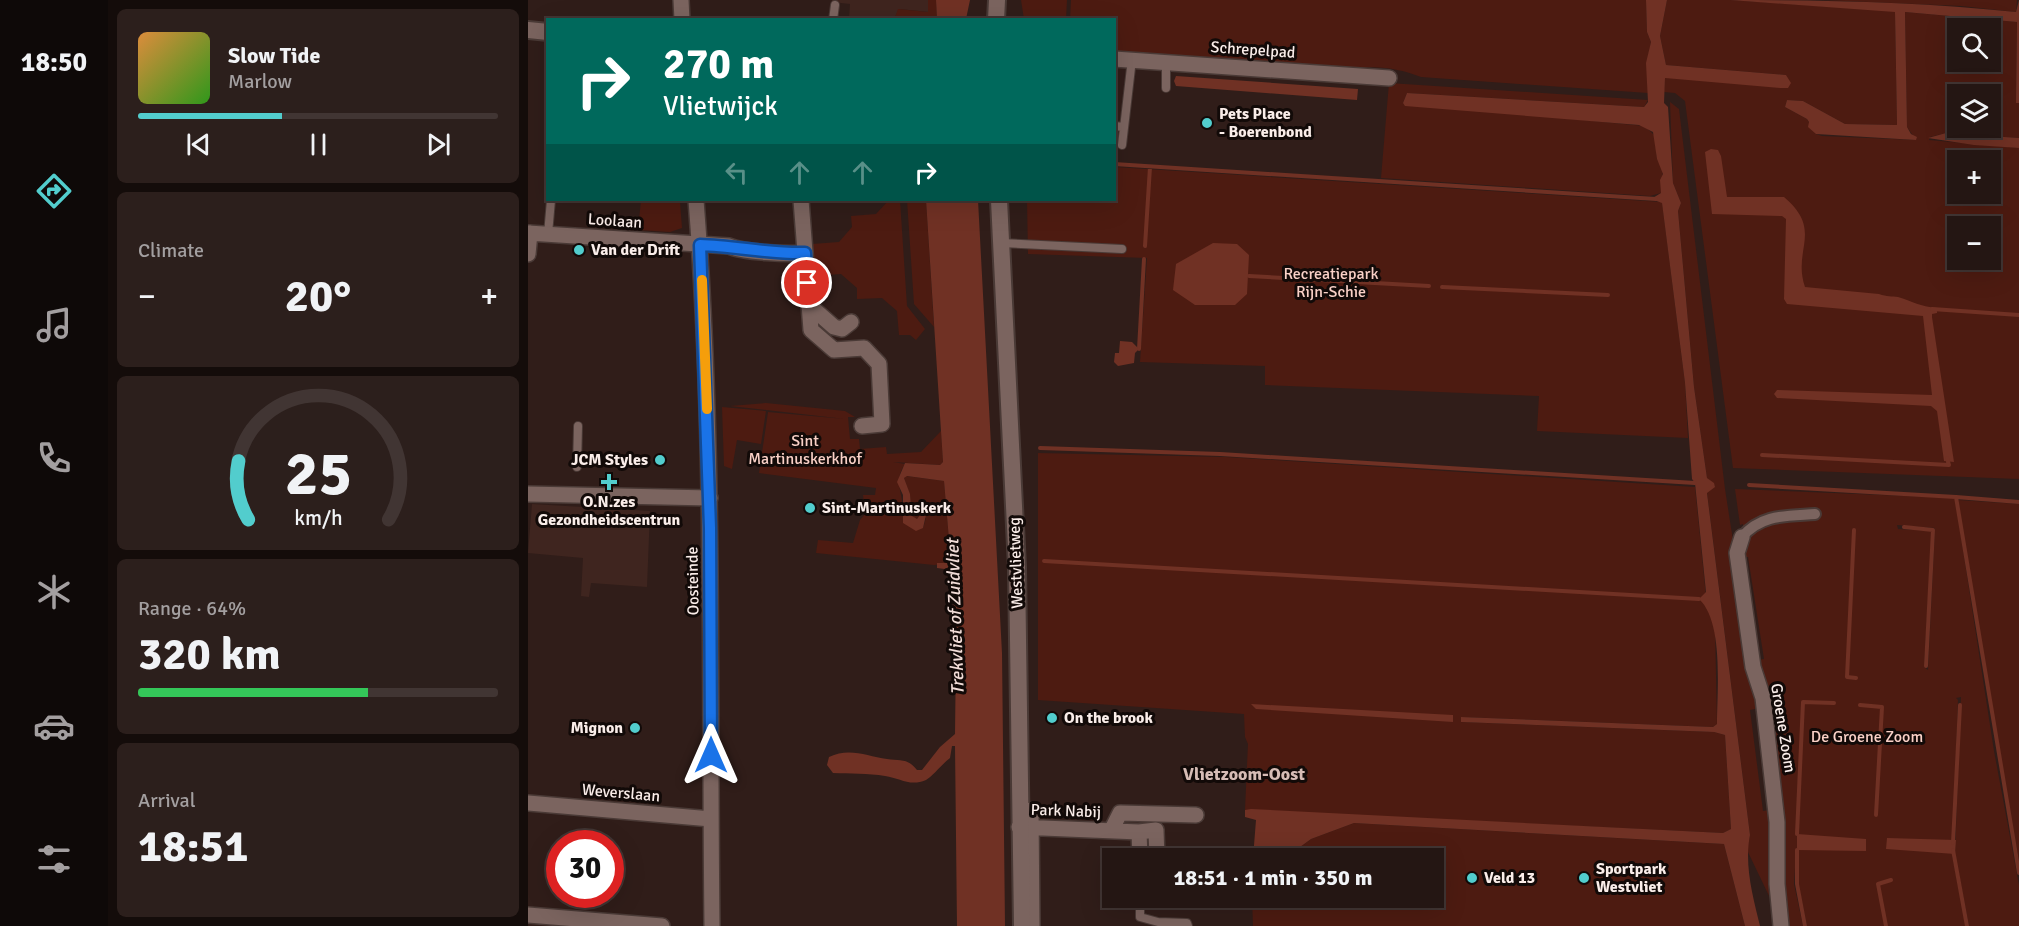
<!DOCTYPE html>
<html lang="en">
<head>
<meta charset="utf-8">
<style>
	:root { --surface:#241613; --page:#2c1f1c; --text:#f1f3f6; --muted:#a39fa0; --line:#413533; --accent:#52cdcd }
	body { margin:0; font-family:Signika,sans-serif; background:var(--page); color:var(--text); height:100vh; display:flex; flex-direction:column; font-size:22px; white-space:nowrap }
	* { box-sizing:border-box; margin:0 }
	p { font-size:20px; color:var(--muted) }
	.icon { flex:none; width:33px; height:33px; fill:none; stroke:currentColor; stroke-width:2; stroke-linecap:round; stroke-linejoin:round }
	.map { position:relative; flex:1; overflow:hidden }
	.sheet { display:flex; flex-direction:column; gap:9px; padding:9px; background:#140c0a; width:420px }
	.sheet>* { flex:none }
	.guide { position:absolute; left:18px; top:18px; width:570px; height:183px; border-radius:0px; box-shadow:0 6px 24px #0002,0 0 0 2px var(--line); background:#00695c; color:#fff; overflow:hidden }
	.tools { position:absolute; left:1419px; top:18px; display:grid; gap:12px }
	.tools a { display:grid; place-items:center; width:54px; height:54px; border-radius:0px; background:var(--surface); box-shadow:0 6px 24px #0002,0 0 0 2px var(--line); font-size:30px }
	.speed { position:absolute; left:18px; top:830px; display:flex; gap:12px; font-size:30px; font-weight:700; text-align:center }
	.speed>* { display:grid; place-content:center; width:78px; height:78px; border-radius:50%; background:var(--surface); box-shadow:0 6px 24px #0002,0 0 0 2px var(--line); line-height:1 }
	.speed .limit { border:9px solid #d22; background:#fff; color:#111 }
	.pin { position:absolute; display:grid; place-items:center; width:51px; height:51px; color:#fff; margin:-26px; border:3px solid #fff; border-radius:50%; box-shadow:0 2px 6px #0007 }
	.me { position:absolute; width:66px; margin:-33px; rotate:0deg; stroke-linejoin:round; filter:drop-shadow(0 0 4px #0008) }
	.turn { display:flex; align-items:center; gap:21px; height:126px; padding:0 18px; font-size:27px }
	.turn .icon { width:78px; height:78px; stroke-width:2.5 }
	.turn b { display:block; font-size:42px; line-height:51px }
	.lanes { display:flex; align-items:center; height:57px; padding:0 18px; background:#0003; justify-content:center; gap:30px; direction:ltr }
	.lanes .off { opacity:.35 }
	.big { font-size:45px; font-weight:800; line-height:1.1 }
	.sheet .tile { flex:1; display:flex; flex-direction:column; justify-content:center; gap:9px; min-width:0; padding:0 21px; border-radius:9px; background:var(--page) }
	.sheet .dial { align-items:center; gap:0 }
	.dial svg { height:156px; overflow:visible; fill:none; stroke:var(--line); stroke-width:7; stroke-linecap:round; text-anchor:middle }
	.dial text { fill:var(--text); stroke:none }
	.song { display:flex; align-items:center; gap:18px }
	.cover { width:72px; height:72px; border-radius:9px; background:linear-gradient(135deg,hsl(30 70% 55%),hsl(110 70% 35%)) }
	.played { height:6px; border-radius:3px; background:linear-gradient(90deg,var(--accent) 40%,var(--line) 40%) }
	.keys { display:flex; justify-content:space-around; direction:ltr }
	.heat { display:flex; justify-content:space-between; align-items:center; font-size:33px; direction:ltr }
	.charge { height:9px; border-radius:4px; background:linear-gradient(90deg,#34c759 64%,var(--line) 0) }
	.trip { position:absolute; left:574px; top:848px; width:342px; height:60px; border-radius:0px; background:var(--surface); box-shadow:0 6px 24px #0002,0 0 0 2px var(--line); font-weight:800; line-height:60px; text-align:center }
	main { display:flex; flex:1; min-height:0 }
	.dock { display:flex; flex-direction:column; width:108px; justify-content:space-around; align-items:center; background:#0e0908; color:var(--muted) }
	.dock .icon { width:42px; height:42px }
	.dock .active { color:var(--accent) }
	.dock b { font-size:27px; color:var(--text) }
	.map>svg:first-child { display:block }
	.built { fill:#3f251f }
	.green { fill:#4d1b11; fill-rule:evenodd }
	.water { fill:#703124 }
	.lines { fill:none; stroke-linecap:round; stroke-linejoin:round }
	.stream { stroke:#703124; stroke-width:4 }
	.service-casing { stroke:#4a3a36; stroke-width:10 }
	.pedestrian-casing { stroke:#4a3a36; stroke-width:14 }
	.minor-casing { stroke:#4a3a36; stroke-width:18 }
	.tertiary-casing { stroke:#4a3a36; stroke-width:20 }
	.service { stroke:#7b645f; stroke-width:8 }
	.pedestrian { stroke:#7b645f; stroke-width:10 }
	.minor { stroke:#7b645f; stroke-width:15 }
	.tertiary { stroke:#7b645f; stroke-width:16 }
	.route-casing { stroke:#114b97; stroke-width:15 }
	.route { stroke:#1a73e8; stroke-width:10 }
	.slow { stroke:#f59e0b; stroke-width:10 }
	.poi-dot { fill:#52cdcd; stroke:#120a08; stroke-width:2 }
	.labels { text-anchor:middle; dominant-baseline:central; stroke-width:6; stroke-linejoin:round; paint-order:stroke }
	.street-label { font-size:16px; fill:#faede9; stroke:#120a08 }
	.poi-label { font-size:16px; font-weight:bold; fill:#faede9; stroke:#120a08; text-anchor:start }
	.park-label { font-size:16px; fill:#fad1c7; stroke:#120a08 }
	.water-label { font-size:18px; font-style:italic; fill:#f1dcd7; stroke:#120a08 }
	.neighbourhood-label { font-size:18px; font-weight:bold; fill:#d6bcb5; stroke:#120a08 }
</style>
</head>
<body>
<main>
<nav class="dock">
<b>18:50</b>
<svg class="icon active" aria-label="directions" viewBox="0 0 24 24"><path d="M12 3l9 9-9 9-9-9zM9 14v-3h6M13 9l2 2-2 2"/></svg>
<svg class="icon" aria-label="music" viewBox="0 0 24 24"><path d="M9 18V5l10-2v13"/><circle cx="6" cy="18" r="3"/><circle cx="16" cy="16" r="3"/></svg>
<svg class="icon" aria-label="phone" viewBox="0 0 24 24"><path d="M5 4h4l2 5-3 2q2 4 5 5l2-3 5 2v4C11 20 4 13 5 4z"/></svg>
<svg class="icon" aria-label="climate" viewBox="0 0 24 24"><path d="M12 3v18M4 7l16 10M4 17L20 7"/></svg>
<svg class="icon" aria-label="car" viewBox="0 0 24 24"><path d="M5 17H2v-5l4-1 3-4h7l3 4 3 1v5h-3M9 17h6M6 11h13"/><circle cx="7" cy="17" r="2"/><circle cx="17" cy="17" r="2"/></svg>
<svg class="icon" aria-label="filters" viewBox="0 0 24 24"><path d="M4 7h16M4 17h16"/><circle cx="9" cy="7" r="2"/><circle cx="15" cy="17" r="2"/></svg>
</nav>
<section class="sheet">
<div class="tile">
<div class="song"><i class="cover"></i><div><b>Slow Tide</b><p>Marlow</p></div></div>
<div class="played"></div>
<div class="keys"><svg class="icon" aria-label="previous" viewBox="0 0 24 24"><path d="M18 5L8 12l10 7zM5 5v14"/></svg><svg class="icon" aria-label="pause" viewBox="0 0 24 24"><path d="M8 5v14M16 5v14"/></svg><svg class="icon" aria-label="next" viewBox="0 0 24 24"><path d="M6 5l10 7-10 7zM19 5v14"/></svg></div>
</div>
<div class="tile"><p>Climate</p>
<div class="heat"><a>−</a><b class="big">20°</b><a>+</a></div>
</div>
<div class="tile dial"><svg viewBox="0 0 100 80">
<path d="M14 69A42 42 0 1 1 86 69"/>
<path d="M14 69A42 42 0 0 1 9 39" stroke="#52cdcd"/>
<text x="50" y="56" font-size="32" font-weight="700">25</text>
<text x="50" y="72" font-size="11">km/h</text>
</svg></div>
<div class="tile"><p>Range · 64%</p><b class="big">320 km</b><div class="charge"></div></div>
<div class="tile"><p>Arrival</p><b class="big">18:51</b></div>
</section>
<div class="map">
<svg width="1491" height="926" viewBox="0 0 1491 926">
	<rect width="100%" height="100%" fill="#301d19"/>
	<path class="built" d="M304,0H400V12L371,9L366,19H321L322,4L304,2Z
		M4,504L122,511L119,587L63,583L61,597L53,596L55,558L0,553Z"/>
	<path class="green" d="M400,0H408L409,19L366,20L370,9L400,12Z
		M493,0H539L538,19H496Z
		M543,0H1118L1119,32L1123,42L1119,63L1120,93L893,77C871,68 844,64 821,70L587,53L586,20H542Z
		M1139,0H1202L1367,11L1369,125L1317,124L1275,101L1259,100L1257,107L1279,119L1288,134L1294,136L1388,140L1379,127L1377,12L1489,22L1488,102L1491,103V138L1418,133L1402,137L1401,140L1491,148V479L1205,468L1157,101L1147,93L1136,92L1137,77L1260,88L1258,75L1138,65L1132,36ZM1430,28H1462V62H1430ZM1430,94H1462V128H1430ZM1430,160H1462V194H1430ZM1430,226H1462V260H1430Z
		M1294,0H1489L1488,12L1433,6Z
		M861,83L1120,100L1116,107L879,93L875,103L1117,126L1127,136L1129,159L1135,169L1133,193L1122,196L853,178Z
		M1142,102L1151,109L1197,489L1231,708L1222,710L1235,811L1243,810V900L1219,850L1222,835L1179,492L1187,486L1179,478L1166,387L1150,211L1153,203L1145,183Z
		M587,167L1134,202L1157,383L1160,438L1009,431L1011,396L737,385V366L612,362L619,258L500,254L499,200H586Z
		M113,200L152,202L154,228L142,232L110,230Z
		M361,200H372L379,306L397,329L388,340L382,335H371L369,311L354,298L329,299V288L313,274L287,276L284,244L311,242L324,227L323,216L348,214Z
		M379,200H398L406,327L386,304Z
		M238,403L317,411L327,417H320L322,439H331L332,449L358,447L359,454L393,452L413,431L415,462L412,465L365,462L377,464C364,483 377,493 374,515L395,528L398,518L386,519L384,516L382,495L376,478L378,476L416,481L423,563L406,565L288,553L290,540L325,543L332,520L337,514L335,495H347L348,488L231,473L240,412L317,419L202,406Z
		M194,407L238,411L233,444L209,440L204,469L196,466Z
		M510,453L698,457L1167,487L1179,606L1187,626L1189,724L1185,727L933,717V722L1186,732L1197,735L1203,829L1195,833L717,810L720,744L717,737L716,714L510,700Z
		M1207,489L1427,498L1466,751L1491,885V926H1441L1427,854L1433,697L1428,698L1430,700L1424,855L1438,926H1279L1267,868L1266,884L1275,926H1259L1244,711L1240,686L1233,680L1229,660L1236,659L1220,557H1214L1215,524L1212,525ZM1369,525L1407,528L1400,670L1396,667L1404,531L1370,529Z
		M1430,500L1491,504V861L1470,752Z
		M826,823L1196,844L1217,926H725L724,897H906V858H757L783,839Z"/>
	<path class="water" d="M408,0H442L438,19H409Z
		M1118,0H1139L1132,36L1138,65L1258,75L1263,83L1260,88H1252L1137,78L1136,103L1140,107L1145,183L1153,203L1150,211L1166,387L1179,478L1186,483L1187,487L1179,493L1222,835C1216,865 1225,897 1232,926H1217L1196,844L826,823L783,839L757,858H725L728,820L717,817V810L723,809L1195,833L1203,829L1197,735L1186,732L933,722V717L1185,727L1189,724C1189,691 1196,622 1171,599L1178,592L1167,483L1164,479L1157,383L1134,203L1123,199L1133,193L1132,180L1135,174L1129,159L1125,132L1111,125L877,106L875,103L879,93L1116,107L1120,102L1118,63L1123,42L1119,32Z
		M1202,0C1297,0 1393,2 1488,12L1491,0V103H1488L1489,22L1377,12L1379,127L1383,134L1389,137L1388,140L1288,134L1280,127L1281,122L1279,119L1257,107L1259,100L1275,101L1317,124L1369,125L1367,12Z
		M648,76L830,89L829,100L648,86L646,81Z
		M1418,133L1491,138V148L1446,145L1400,138Z
		M1183,149L1190,150L1193,156L1199,197H1256C1296,231 1264,249 1277,287L1351,294C1359,297 1364,296 1370,297C1386,302 1391,306 1409,308V313L1404,314V317L1426,462L1416,461L1409,411L1403,406L1249,398L1246,394L1249,390L1404,395L1395,316L1259,304L1256,299L1258,219L1254,216L1184,214L1177,152Z
		M398,200H450L474,653L477,926H429L427,746H424L422,758C414,764 405,776 398,780C382,787 372,778 357,776C340,773 322,774 305,773L299,765L301,757C321,747 339,756 359,759C372,761 380,758 389,770H394L412,747L427,734L428,650L424,570L409,568V563H423L416,481L379,476L376,478L382,494L384,516L389,519L393,514L398,515L395,528L388,531L375,523V495L369,482L377,463L412,465L415,462Z
		M685,243L709,244L721,255L719,294L707,305H667L645,290L648,264Z
		M592,341L604,342L611,349L607,353L606,363L590,366L586,362L587,353H591Z
		M723,704L925,715V722L728,709Z
		M1269,834L1338,839V851L1269,850Z
		M1359,838L1428,840L1427,854L1358,849Z"/>
	<g class="lines">
		<path class="stream" d="M586,164L1128,199
			M617,246L622,167
			M721,276L901,286
			M914,287L1080,295
			M1404,309L1491,315
			M611,349L616,259
			M512,448L692,454L1167,483
			M1234,455L1421,465L1419,458
			M1221,485L1428,497L1491,873
			M1428,497L1491,502
			M1376,527L1405,530L1398,666
			M1326,530L1319,677L1328,678
			M516,561L1171,599
			M1332,705L1354,707L1348,815
			M1269,834L1275,702L1306,703
			M1425,843L1432,705
			M1269,850V884L1277,926
			M1425,850L1439,926
			M1358,926L1350,884L1363,880"/>
		<defs>
			<path id="service" d="M305,20L307,5
				M638,88V62
				M586,126L596,127
				M594,145L604,59
				M20,234L23,200
				M473,243L594,249
				M49,467L50,426
				M612,897V917L630,922L659,923L660,926"/>
			<path id="pedestrian" d="M1214,537C1233,514 1259,516 1287,514"/>
			<path id="minor" d="M153,0L154,20
				M586,59L861,78
				M168,200C187,441 181,684 184,926
				M273,200L283,330L306,350L336,348L351,364L354,424L334,426
				M0,233L201,246C217,253 259,254 277,253
				M0,254L2,233
				M281,305L306,327L314,329L323,322
				M0,494L182,498
				M1214,537L1209,553L1225,667L1235,698L1249,822V884L1253,926
				M0,803L183,819
				M503,810L504,926
				M491,827L611,832L612,858
				M583,831L592,813L668,815
				M611,832L628,830L629,858
				M0,915L134,926"/>
			<path id="tertiary" d="M468,20L469,0
				M0,30L20,32
				M471,200L489,567L494,926"/>
		</defs>
		<use href="#service" class="service-casing"/>
		<use href="#pedestrian" class="pedestrian-casing"/>
		<use href="#minor" class="minor-casing"/>
		<use href="#tertiary" class="tertiary-casing"/>
		<use href="#service" class="service"/>
		<use href="#pedestrian" class="pedestrian"/>
		<use href="#minor" class="minor"/>
		<use href="#tertiary" class="tertiary"/>
	</g>
	<g class="lines">
		<defs>
			<path id="route" d="M183,755L182,528L172,245C208,246 241,254 277,253L279,283"/>
		</defs>
		<use href="#route" class="route-casing"/>
		<use href="#route" class="route"/>
		<path class="slow" d="M174,280L179,409"/>
	</g>
	<g class="poi-dot">
		<circle cx="679" cy="123" r="6"/>
		<circle cx="51" cy="250" r="6"/>
		<circle cx="132" cy="460" r="6"/>
		<path d="M78 473h6v6h6v6h-6v6h-6v-6h-6v-6h6z"/>
		<circle cx="282" cy="508" r="6"/>
		<circle cx="524" cy="718" r="6"/>
		<circle cx="107" cy="728" r="6"/>
		<circle cx="944" cy="878" r="6"/>
		<circle cx="1056" cy="878" r="6"/>
	</g>
	<g class="labels">
		<g class="street-label">
			<text transform="translate(725 50) rotate(4)">Schrepelpad</text>
			<text transform="translate(87 221) rotate(4)">Loolaan</text>
			<text transform="translate(488 563) rotate(-92)">Westvlietweg</text>
			<text transform="translate(165 581) rotate(-91)">Oosteinde</text>
			<text transform="translate(1255 728) rotate(81)">Groene Zoom</text>
			<text transform="translate(93 793) rotate(5)">Weverslaan</text>
			<text transform="translate(538 811) rotate(2)">Park Nabij</text>
		</g>
		<g class="poi-label">
			<text x="691" y="114">Pets Place<tspan x="691" dy="18">- Boerenbond</tspan></text>
			<text x="63" y="250">Van der Drift</text>
			<text x="120" y="460" text-anchor="end">JCM Styles</text>
			<text x="81" y="502" text-anchor="middle">O.N.zes<tspan x="81" dy="18">Gezondheidscentrun</tspan></text>
			<text x="294" y="508">Sint-Martinuskerk</text>
			<text x="536" y="718">On the brook</text>
			<text x="95" y="728" text-anchor="end">Mignon</text>
			<text x="1068" y="869">Sportpark<tspan x="1068" dy="18">Westvliet</tspan></text>
			<text x="956" y="878">Veld 13</text>
		</g>
		<g class="park-label">
			<text x="803" y="274">Recreatiepark<tspan x="803" dy="18">Rijn-Schie</tspan></text>
			<text x="277" y="441">Sint<tspan x="277" dy="18">Martinuskerkhof</tspan></text>
			<text x="1339" y="737">De Groene Zoom</text>
		</g>
		<g class="water-label">
			<text transform="translate(427 617) rotate(-92)">Trekvliet of Zuidvliet</text>
		</g>
		<g class="neighbourhood-label">
			<text x="716" y="774">Vlietzoom-Oost</text>
		</g>
	</g>
</svg>
<div class="tools">
<a><svg class="icon" aria-label="search" viewBox="0 0 24 24"><circle cx="10" cy="10" r="6"/><path d="M15 15l6 6"/></svg></a>
<a><svg class="icon" aria-label="layers" viewBox="0 0 24 24"><path d="M12 4l9 5-9 5-9-5zM3 14l9 5 9-5"/></svg></a>
<a>+</a>
<a>−</a>
</div>
<div class="speed"><div class="limit">30</div></div>
<div class="pin" style="left:279px;top:283px;background:#d93025"><svg class="icon" aria-label="arrive" viewBox="0 0 24 24"><path d="M6 21V4h12l-3 4 3 4H6"/></svg></div>
<svg class="me" style="left:183px;top:755px" viewBox="-20 -20 40 40"><path d="M0-17L14 15 0 8-14 15z" fill="#1a73e8" stroke="#fff" stroke-width="4"/></svg>
<div class="trip">18:51 · 1 min · 350 m</div>
<div class="guide">
<div class="turn"><svg class="icon" aria-label="right" viewBox="0 0 24 24"><path d="M7 20v-9h11M14 6l5 5-5 5"/></svg><div><b>270 m</b>Vlietwijck</div></div>
<div class="lanes"><svg class="icon off" aria-label="left" viewBox="0 0 24 24"><path d="M17 20v-9H6M10 6l-5 5 5 5"/></svg><svg class="icon off" aria-label="ahead" viewBox="0 0 24 24"><path d="M12 20V5M6 11l6-6 6 6"/></svg><svg class="icon off" aria-label="ahead" viewBox="0 0 24 24"><path d="M12 20V5M6 11l6-6 6 6"/></svg><svg class="icon" aria-label="right" viewBox="0 0 24 24"><path d="M7 20v-9h11M14 6l5 5-5 5"/></svg></div>
</div>
</div>
</main>
</body>
</html>
